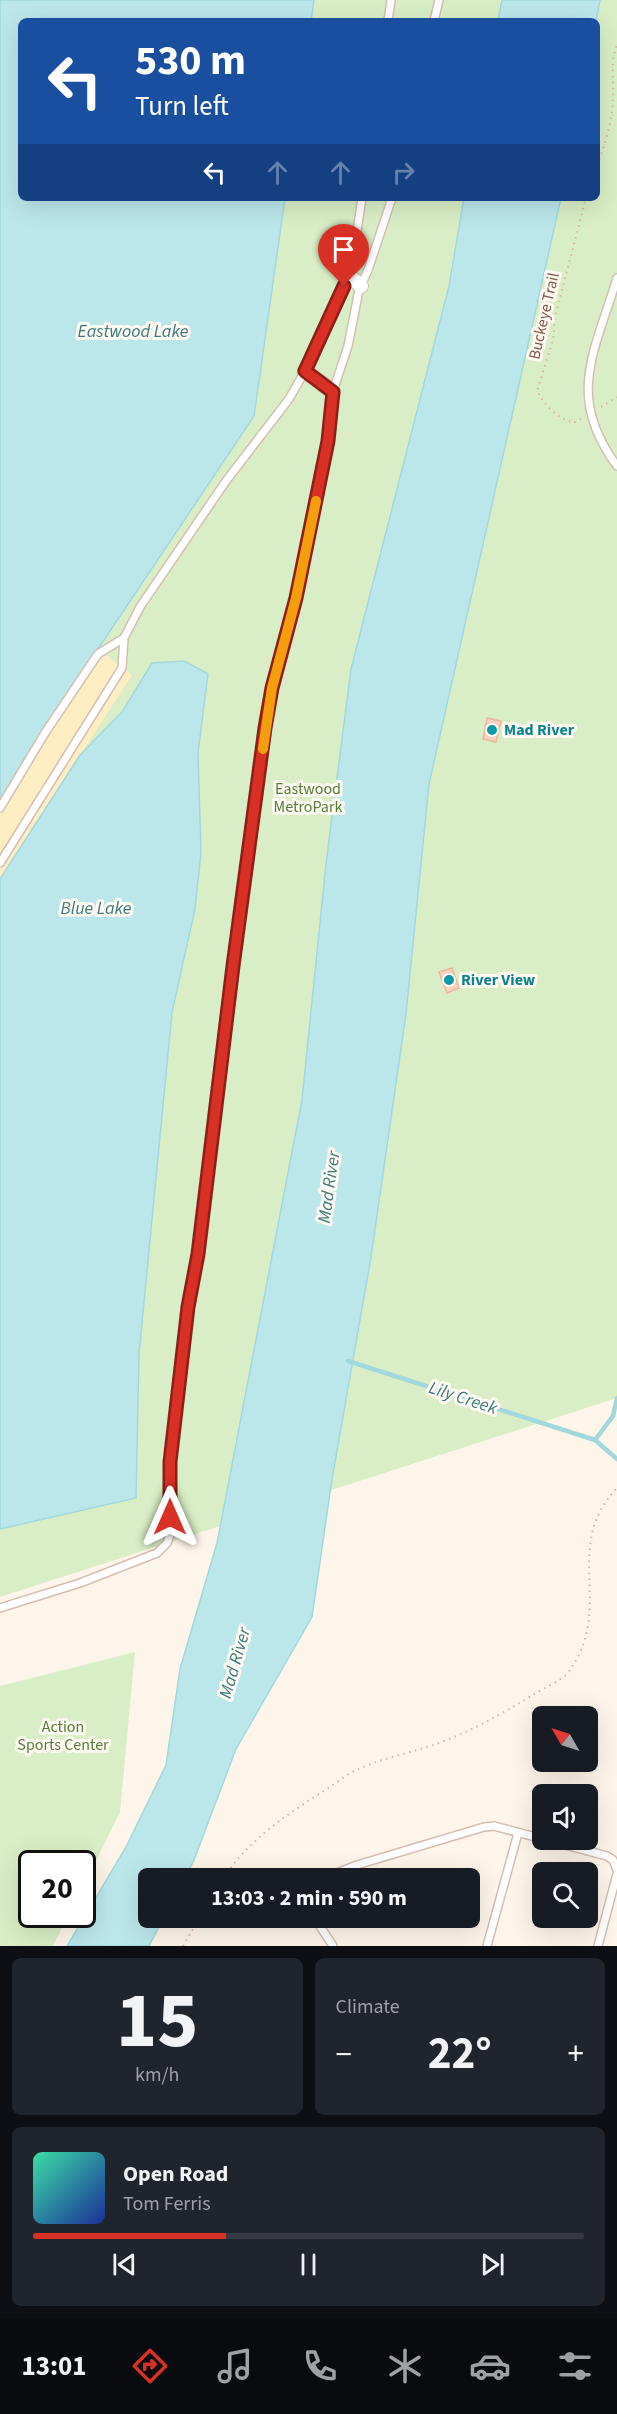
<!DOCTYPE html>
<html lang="en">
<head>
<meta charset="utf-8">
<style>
	:root { --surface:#171b24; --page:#20242c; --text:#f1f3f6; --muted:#9ea1a6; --line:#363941; --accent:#d93025 }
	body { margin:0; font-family:"Source Sans 3",sans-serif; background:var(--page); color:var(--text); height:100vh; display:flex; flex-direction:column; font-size:22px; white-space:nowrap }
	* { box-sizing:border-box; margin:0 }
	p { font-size:20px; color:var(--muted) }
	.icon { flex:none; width:33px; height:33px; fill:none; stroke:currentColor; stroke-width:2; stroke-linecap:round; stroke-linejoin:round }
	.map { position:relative; height:1946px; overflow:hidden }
	.sheet { display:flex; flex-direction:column; gap:12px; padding:12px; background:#0d0f14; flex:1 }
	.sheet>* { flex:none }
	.banner { position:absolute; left:18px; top:18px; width:582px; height:183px; border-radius:9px; box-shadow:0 6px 24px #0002; background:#1a4fa0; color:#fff; overflow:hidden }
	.needle { width:39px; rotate:309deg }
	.fabs { position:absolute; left:532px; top:1706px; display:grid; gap:12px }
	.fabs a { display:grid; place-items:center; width:66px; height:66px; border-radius:9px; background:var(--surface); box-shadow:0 6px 24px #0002; font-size:30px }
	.speed { position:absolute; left:18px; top:1850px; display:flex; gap:12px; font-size:30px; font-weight:700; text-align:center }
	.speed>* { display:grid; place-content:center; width:78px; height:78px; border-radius:50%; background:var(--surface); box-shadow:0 6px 24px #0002; line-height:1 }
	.speed .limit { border:3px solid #111; border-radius:9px; background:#fff; color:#111 }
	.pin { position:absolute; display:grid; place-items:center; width:51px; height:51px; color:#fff; margin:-62px -26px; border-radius:50% 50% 50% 0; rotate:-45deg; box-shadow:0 0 6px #0007 }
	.pin .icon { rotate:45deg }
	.me { position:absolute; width:66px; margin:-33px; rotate:0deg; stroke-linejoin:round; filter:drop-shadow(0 0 4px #0008) }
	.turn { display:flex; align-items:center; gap:21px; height:126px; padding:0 18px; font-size:27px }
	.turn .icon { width:78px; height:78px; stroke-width:2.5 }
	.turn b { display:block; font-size:42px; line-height:51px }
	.lanes { display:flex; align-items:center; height:57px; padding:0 18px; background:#0003; justify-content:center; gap:30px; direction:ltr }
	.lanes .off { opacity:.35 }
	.big { font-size:45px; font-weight:700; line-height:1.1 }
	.sheet .card { flex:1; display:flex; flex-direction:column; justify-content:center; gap:9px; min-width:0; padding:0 21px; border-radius:9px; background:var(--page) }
	.sheet .dial { align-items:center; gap:0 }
	.dial b { font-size:78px; line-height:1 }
	.song { display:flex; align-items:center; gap:18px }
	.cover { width:72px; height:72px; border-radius:9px; background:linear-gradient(135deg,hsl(160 70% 55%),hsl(230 70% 35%)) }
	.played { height:6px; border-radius:3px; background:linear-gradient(90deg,var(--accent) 35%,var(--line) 35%) }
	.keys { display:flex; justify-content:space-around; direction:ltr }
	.heat { display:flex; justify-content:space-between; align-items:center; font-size:33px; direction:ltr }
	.sheet .tiles { flex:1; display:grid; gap:12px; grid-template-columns:1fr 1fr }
	.card:last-child { grid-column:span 2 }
	.trip { position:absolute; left:138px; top:1868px; width:342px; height:60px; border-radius:9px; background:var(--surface); box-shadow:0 6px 24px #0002; font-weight:700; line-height:60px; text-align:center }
	.menu { display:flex; height:96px; justify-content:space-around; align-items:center; background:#090b0e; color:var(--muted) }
	.menu .icon { width:42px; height:42px }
	.menu .current { color:var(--accent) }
	.menu b { font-size:27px; color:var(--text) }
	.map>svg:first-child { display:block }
	.green { fill:#d9eec6; fill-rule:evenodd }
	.sand { fill:#ffeec3 }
	.water { fill:#bbe7eb; stroke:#a1d8de; stroke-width:1.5 }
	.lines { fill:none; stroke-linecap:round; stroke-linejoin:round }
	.stream { stroke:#a1d8de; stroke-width:4.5 }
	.building { fill:#f6d2bf; stroke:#ebb69e; stroke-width:1.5 }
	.lane-casing { stroke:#d5beb0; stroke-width:10 }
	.street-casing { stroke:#d5beb0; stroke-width:16 }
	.path { stroke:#dcb4a1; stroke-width:2; stroke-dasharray:1.5 4.5; stroke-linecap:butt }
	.lane { stroke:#fff; stroke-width:7 }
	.street { stroke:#fff; stroke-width:14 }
	.route-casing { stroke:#8d1f18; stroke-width:15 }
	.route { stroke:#d93025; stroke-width:10 }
	.slow { stroke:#f59e0b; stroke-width:10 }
	.culture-dot { fill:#0f9aa8; stroke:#fff9f2; stroke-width:2 }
	.labels { text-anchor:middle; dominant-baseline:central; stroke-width:6; stroke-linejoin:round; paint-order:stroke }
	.street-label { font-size:16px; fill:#7d594a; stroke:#fff9f2 }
	.culture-label { font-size:16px; font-weight:bold; fill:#0d838f; stroke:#fff9f2; text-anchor:start }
	.park-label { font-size:16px; fill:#547d3d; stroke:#fff9f2 }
	.water-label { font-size:18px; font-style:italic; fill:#3b7b82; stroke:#fff9f2 }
</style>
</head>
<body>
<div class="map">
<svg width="617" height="1946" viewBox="0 0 617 1946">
	<rect width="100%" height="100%" fill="#fef5ea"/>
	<path class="green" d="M0,0H617V1398L0,1597ZM21,21H597V198H21Z
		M135,1652L120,1812L83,1887L82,1863H32V1914H69L53,1946H0V1686Z"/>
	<path class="sand" d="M94,646L132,675L90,740L0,889V795Z"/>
	<path class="water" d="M0,0H314L311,21H21V198H285L254,416L25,758L0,801Z
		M502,0H600L596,21H498Z
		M464,198H561L429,784L406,1014L371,1257L332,1479L312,1617L236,1749L194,1860L185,1878H148V1917H164L149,1946H67L126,1847L166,1765L180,1669L217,1543L302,1100L326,864L351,669L449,286Z
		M184,661L208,674L198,753L201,852L195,909L172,1012L139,1354L136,1498L0,1529V879L80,755L122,712L152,663Z"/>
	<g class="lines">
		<path class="stream" d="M348,1361L595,1440L617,1459
			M595,1440L613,1416L617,1398"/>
	</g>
	<path class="building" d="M487,718L501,721L496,742L483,739Z
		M452,968L459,988L447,993L439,972Z"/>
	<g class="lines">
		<defs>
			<path id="lane" d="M388,21L391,0
				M434,21L439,0
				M617,278C595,352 565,396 617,466
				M0,808L45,733L98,654L124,638
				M0,863L122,668L124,638L140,607L226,481L289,399L305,371L340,298L348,275L354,250L362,198
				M0,1608L80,1583L157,1553L167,1543L170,1535V1462L188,1307L198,1254L233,966L272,688L296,598L328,441L335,385L348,346L359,290L368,270L392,198
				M324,1878L357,1865L484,1827L494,1826L607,1856L613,1860L617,1870
				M314,1917L333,1946
				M487,1946L518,1833
				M598,1946L617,1874"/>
			<path id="street" d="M348,275L361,286
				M305,371L333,392"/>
		</defs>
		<use href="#lane" class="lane-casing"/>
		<use href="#street" class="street-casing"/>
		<path class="path" d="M597,165C605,145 613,119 613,96C614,79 610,61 617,45
			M601,407L617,397
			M581,419L573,423C555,416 546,407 537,391L553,340L555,317L586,198
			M224,1878C248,1839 292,1811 330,1787C340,1780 350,1772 361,1768C386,1757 414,1752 439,1743C474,1730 505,1712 536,1693C546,1687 558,1682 567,1674C617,1609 560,1548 617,1488
			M183,1946L200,1917"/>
		<use href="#lane" class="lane"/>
		<use href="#street" class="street"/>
	</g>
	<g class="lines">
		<defs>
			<path id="route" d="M170,1517V1462L188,1307L198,1254L233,966L265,728L272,688L296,598L328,441L333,392L305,371L344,286"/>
		</defs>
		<use href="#route" class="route-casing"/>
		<use href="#route" class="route"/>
		<path class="slow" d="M263,749L272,688L296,598L316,501"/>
	</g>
	<g class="culture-dot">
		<circle cx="492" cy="730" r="6"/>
		<circle cx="449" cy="980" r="6"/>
	</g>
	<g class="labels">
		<g class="street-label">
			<text transform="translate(544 316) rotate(-77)">Buckeye Trail</text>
		</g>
		<g class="culture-label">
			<text x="504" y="730">Mad River</text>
			<text x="461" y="980">River View</text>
		</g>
		<g class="park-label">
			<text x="308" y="789">Eastwood<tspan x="308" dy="18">MetroPark</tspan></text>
			<text x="63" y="1727">Action<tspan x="63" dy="18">Sports Center</tspan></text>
		</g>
		<g class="water-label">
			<text x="133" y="331">Eastwood Lake</text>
			<text x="96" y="908">Blue Lake</text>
			<text transform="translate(329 1187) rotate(-82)">Mad River</text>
			<text transform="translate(463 1398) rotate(18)">Lily Creek</text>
			<text transform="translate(235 1663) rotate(-74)">Mad River</text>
		</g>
	</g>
</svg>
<div class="fabs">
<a><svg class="needle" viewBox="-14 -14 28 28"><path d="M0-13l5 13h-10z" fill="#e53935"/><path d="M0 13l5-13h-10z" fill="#9ea1a6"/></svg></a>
<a><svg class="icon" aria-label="sound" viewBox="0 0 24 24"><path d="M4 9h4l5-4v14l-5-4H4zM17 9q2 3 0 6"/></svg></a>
<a><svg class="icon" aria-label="search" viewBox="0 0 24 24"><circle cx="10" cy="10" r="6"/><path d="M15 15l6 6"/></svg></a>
</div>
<div class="speed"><div class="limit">20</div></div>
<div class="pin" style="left:344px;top:286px;background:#d93025"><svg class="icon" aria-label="arrive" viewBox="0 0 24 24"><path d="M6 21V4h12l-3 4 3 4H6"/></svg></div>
<svg class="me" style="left:170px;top:1517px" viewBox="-20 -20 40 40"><path d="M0-17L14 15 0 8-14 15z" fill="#d93025" stroke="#fff" stroke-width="4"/></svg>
<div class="trip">13:03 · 2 min · 590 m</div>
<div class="banner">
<div class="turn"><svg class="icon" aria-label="left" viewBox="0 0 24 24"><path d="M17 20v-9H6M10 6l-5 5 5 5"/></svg><div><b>530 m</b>Turn left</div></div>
<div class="lanes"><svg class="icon" aria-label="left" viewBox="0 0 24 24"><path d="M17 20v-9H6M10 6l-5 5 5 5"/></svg><svg class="icon off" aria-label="ahead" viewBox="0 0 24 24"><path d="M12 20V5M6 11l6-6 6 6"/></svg><svg class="icon off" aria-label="ahead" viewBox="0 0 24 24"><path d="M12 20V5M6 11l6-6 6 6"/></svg><svg class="icon off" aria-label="right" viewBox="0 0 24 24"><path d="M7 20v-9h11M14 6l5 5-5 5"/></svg></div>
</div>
</div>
<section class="sheet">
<div class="tiles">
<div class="card dial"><b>15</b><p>km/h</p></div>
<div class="card"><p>Climate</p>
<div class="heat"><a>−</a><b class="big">22°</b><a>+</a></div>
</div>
<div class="card">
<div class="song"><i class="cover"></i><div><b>Open Road</b><p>Tom Ferris</p></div></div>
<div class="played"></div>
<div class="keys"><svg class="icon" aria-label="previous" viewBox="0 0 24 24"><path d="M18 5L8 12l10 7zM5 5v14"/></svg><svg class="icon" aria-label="pause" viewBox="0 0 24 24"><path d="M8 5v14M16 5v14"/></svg><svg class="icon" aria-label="next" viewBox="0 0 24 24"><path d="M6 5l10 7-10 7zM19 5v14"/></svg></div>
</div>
</div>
</section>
<nav class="menu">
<b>13:01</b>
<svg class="icon current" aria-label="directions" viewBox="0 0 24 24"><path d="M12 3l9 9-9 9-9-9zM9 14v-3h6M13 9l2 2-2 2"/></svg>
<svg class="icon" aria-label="music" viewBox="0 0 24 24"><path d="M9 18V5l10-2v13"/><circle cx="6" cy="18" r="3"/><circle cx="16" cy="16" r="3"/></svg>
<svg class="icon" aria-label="phone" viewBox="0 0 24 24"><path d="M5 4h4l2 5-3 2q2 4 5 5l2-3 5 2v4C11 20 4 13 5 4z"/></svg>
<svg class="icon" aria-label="climate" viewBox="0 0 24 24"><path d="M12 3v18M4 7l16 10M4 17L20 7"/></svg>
<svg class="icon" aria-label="car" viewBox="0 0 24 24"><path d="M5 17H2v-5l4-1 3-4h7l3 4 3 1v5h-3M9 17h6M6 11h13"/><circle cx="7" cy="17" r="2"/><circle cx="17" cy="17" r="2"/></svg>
<svg class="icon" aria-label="filters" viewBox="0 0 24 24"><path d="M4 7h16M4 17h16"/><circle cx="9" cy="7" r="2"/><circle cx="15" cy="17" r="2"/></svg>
</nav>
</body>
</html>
